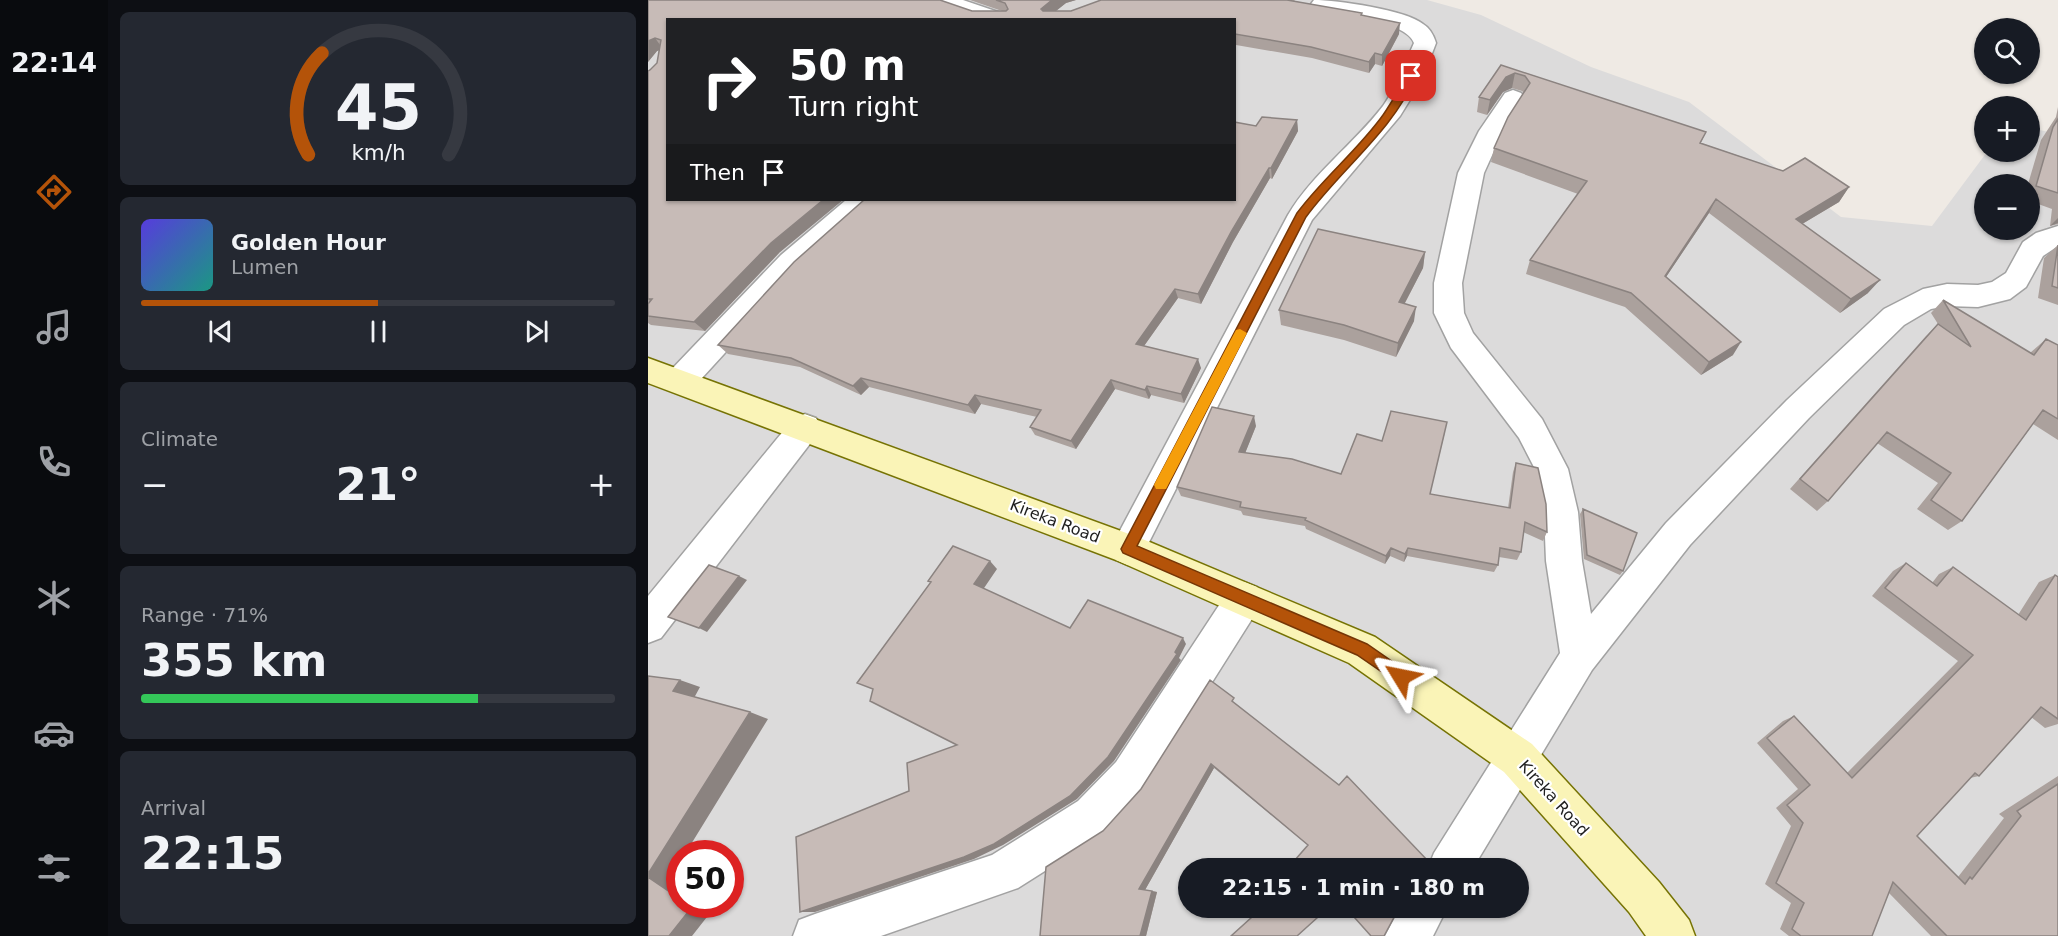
<!DOCTYPE html>
<html lang="en">
<head>
<meta charset="utf-8">
<style>
	:root { --surface:#171b24; --page:#242831; --text:#f1f3f6; --muted:#9ea1a6; --line:#363941; --accent:#b45309 }
	body { margin:0; font-family:"DejaVu Sans",sans-serif; background:var(--page); color:var(--text); height:100vh; display:flex; flex-direction:column; font-size:22px; white-space:nowrap }
	* { box-sizing:border-box; margin:0 }
	p { font-size:20px; color:var(--muted) }
	.icon { flex:none; width:33px; height:33px; fill:none; stroke:currentColor; stroke-width:2; stroke-linecap:round; stroke-linejoin:round }
	.map { position:relative; flex:1; overflow:hidden }
	.details { display:flex; flex-direction:column; gap:12px; padding:12px; background:#0d0f14; width:540px }
	.details>* { flex:none }
	.banner { position:absolute; left:18px; top:18px; width:570px; height:183px; border-radius:0px; box-shadow:0 2px 4px #0004; background:#202124; color:#fff; overflow:hidden }
	.buttons { position:absolute; left:1326px; top:18px; display:grid; gap:12px }
	.buttons a { display:grid; place-items:center; width:66px; height:66px; border-radius:50%; background:var(--surface); box-shadow:0 2px 4px #0004; font-size:30px }
	.speed { position:absolute; left:18px; top:840px; display:flex; gap:12px; font-size:30px; font-weight:700; text-align:center }
	.speed>* { display:grid; place-content:center; width:78px; height:78px; border-radius:50%; background:var(--surface); box-shadow:0 2px 4px #0004; line-height:1 }
	.speed .limit { border:9px solid #d22; background:#fff; color:#111 }
	.pin { position:absolute; display:grid; place-items:center; width:51px; height:51px; color:#fff; margin:-26px; border-radius:12px; box-shadow:0 3px 9px #0006 }
	.me { position:absolute; width:66px; margin:-33px; rotate:305deg; stroke-linejoin:round; filter:drop-shadow(0 0 4px #0008) }
	.turn { display:flex; align-items:center; gap:21px; height:126px; padding:0 24px; font-size:27px }
	.turn .icon { width:78px; height:78px; stroke-width:2.5 }
	.turn b { display:block; font-size:42px; line-height:51px }
	.then { display:flex; align-items:center; height:57px; padding:0 24px; background:#0003; gap:12px; font-size:22px }
	.big { font-size:45px; font-weight:800; line-height:1.1 }
	.details .card { flex:1; display:flex; flex-direction:column; justify-content:center; gap:9px; min-width:0; padding:0 21px; border-radius:9px; background:var(--page) }
	.details .dial { align-items:center; gap:0 }
	.dial svg { height:156px; overflow:visible; fill:none; stroke:var(--line); stroke-width:7; stroke-linecap:round; text-anchor:middle }
	.dial text { fill:var(--text); stroke:none }
	.song { display:flex; align-items:center; gap:18px }
	.cover { width:72px; height:72px; border-radius:9px; background:linear-gradient(135deg,hsl(250 70% 55%),hsl(170 70% 35%)) }
	.played { height:6px; border-radius:3px; background:linear-gradient(90deg,var(--accent) 50%,var(--line) 50%) }
	.keys { display:flex; justify-content:space-around; direction:ltr }
	.heat { display:flex; justify-content:space-between; align-items:center; font-size:33px; direction:ltr }
	.charge { height:9px; border-radius:4px; background:linear-gradient(90deg,#34c759 71%,var(--line) 0) }
	.trip { position:absolute; left:530px; top:858px; width:351px; height:60px; border-radius:30px; background:var(--surface); box-shadow:0 2px 4px #0004; font-weight:800; line-height:60px; text-align:center }
	main { display:flex; flex:1; min-height:0 }
	.tab-bar { display:flex; flex-direction:column; width:108px; justify-content:space-around; align-items:center; background:#090b0e; color:var(--muted) }
	.tab-bar .icon { width:42px; height:42px }
	.tab-bar .on { color:var(--accent) }
	.tab-bar b { font-size:27px; color:var(--text) }
	.map>svg:first-child { display:block }
	.residential { fill:#dcdbdb; fill-rule:evenodd }
	.lines { fill:none; stroke-linecap:round; stroke-linejoin:round }
	.minor-casing { stroke:#a2a2a2; stroke-width:3 }
	.secondary-casing { stroke:#767304; stroke-width:3 }
	.minor { fill:#fff; fill-rule:evenodd }
	.secondary { fill:#faf4b7; fill-rule:evenodd }
	.wall { fill:#aba19d }
	.shaded-wall { fill:#8b8380 }
	.building { fill:#c7bbb7; stroke:#8b8380; stroke-width:1.5 }
	.route { fill:#b45309; stroke:#753606; stroke-width:1.5 }
	.slow { fill:#f59e0b }
	.labels { text-anchor:middle; dominant-baseline:central; stroke-width:4.5; stroke-linejoin:round; paint-order:stroke }
	.street-label { font-size:16px; fill:#1e1e1e; stroke:#fff }
</style>
</head>
<body>
<main>
<nav class="tab-bar">
<b>22:14</b>
<svg class="icon on" aria-label="directions" viewBox="0 0 24 24"><path d="M12 3l9 9-9 9-9-9zM9 14v-3h6M13 9l2 2-2 2"/></svg>
<svg class="icon" aria-label="music" viewBox="0 0 24 24"><path d="M9 18V5l10-2v13"/><circle cx="6" cy="18" r="3"/><circle cx="16" cy="16" r="3"/></svg>
<svg class="icon" aria-label="phone" viewBox="0 0 24 24"><path d="M5 4h4l2 5-3 2q2 4 5 5l2-3 5 2v4C11 20 4 13 5 4z"/></svg>
<svg class="icon" aria-label="climate" viewBox="0 0 24 24"><path d="M12 3v18M4 7l16 10M4 17L20 7"/></svg>
<svg class="icon" aria-label="car" viewBox="0 0 24 24"><path d="M5 17H2v-5l4-1 3-4h7l3 4 3 1v5h-3M9 17h6M6 11h13"/><circle cx="7" cy="17" r="2"/><circle cx="17" cy="17" r="2"/></svg>
<svg class="icon" aria-label="filters" viewBox="0 0 24 24"><path d="M4 7h16M4 17h16"/><circle cx="9" cy="7" r="2"/><circle cx="15" cy="17" r="2"/></svg>
</nav>
<section class="details">
<div class="card dial"><svg viewBox="0 0 100 80">
<path d="M14 69A42 42 0 1 1 86 69"/>
<path d="M14 69A42 42 0 0 1 21 17" stroke="#b45309"/>
<text x="50" y="56" font-size="32" font-weight="700">45</text>
<text x="50" y="72" font-size="11">km/h</text>
</svg></div>
<div class="card">
<div class="song"><i class="cover"></i><div><b>Golden Hour</b><p>Lumen</p></div></div>
<div class="played"></div>
<div class="keys"><svg class="icon" aria-label="previous" viewBox="0 0 24 24"><path d="M18 5L8 12l10 7zM5 5v14"/></svg><svg class="icon" aria-label="pause" viewBox="0 0 24 24"><path d="M8 5v14M16 5v14"/></svg><svg class="icon" aria-label="next" viewBox="0 0 24 24"><path d="M6 5l10 7-10 7zM19 5v14"/></svg></div>
</div>
<div class="card"><p>Climate</p>
<div class="heat"><a>−</a><b class="big">21°</b><a>+</a></div>
</div>
<div class="card"><p>Range · 71%</p><b class="big">355 km</b><div class="charge"></div></div>
<div class="card"><p>Arrival</p><b class="big">22:15</b></div>
</section>
<div class="map">
<svg width="1410" height="936" viewBox="0 0 1410 936">
	<rect width="100%" height="100%" fill="#efeae4"/>
	<path class="residential" d="M0,0H779L833,15L943,67L1041,102L1193,217L1284,226L1339,152H1382V128L1410,134V936H0ZM20,20H586V200H20ZM1336,184H1382V230H1336ZM32,854H82V904H32ZM540,868H870V908H540Z"/>
	<g class="lines">
		<defs>
			<path id="minor" d="M284,0H315L359,15L362,20H329L287,5Z
				M666,0C689,0 758,10 775,24C782,28 786,36 788,43L773,82L752,116L664,220L492,560L480,565L468,560L463,549L468,538L640,215C664,174 706,144 735,106C749,86 756,65 766,43C759,21 688,14 666,9L663,4Z
				M865,90L873,93L877,98L855,131L836,173L814,283L816,313L825,333L894,419L920,469L930,512L934,561L943,614L1018,523L1139,400L1236,309L1275,289L1299,284L1330,285L1344,282L1358,273L1375,242L1388,233L1410,226V246L1395,256L1378,287L1362,299L1330,307L1299,306L1283,309L1256,325L1161,418L1042,545L944,670L825,868H780L786,853L912,653L898,561L896,512L887,469L871,438L803,348L786,313V283L810,173L831,131L857,93Z
				M198,200H228L224,206L153,270L43,390L32,393L21,390L17,381L21,372L133,255Z
				M157,414L168,418L173,427L168,436L13,638L0,643V596L146,418Z
				M596,582L609,587L614,599L609,611L496,790L460,831L370,888L233,936H145L151,920L167,914L344,855L430,801L468,762L583,587Z
				M752,908H799L785,936H737Z"/>
			<path id="secondary" d="M0,358L492,538L727,637L884,744L1011,882L1041,920L1047,936H998L981,912L856,772L701,663L468,560L0,383Z"/>
		</defs>
		<use href="#minor" class="minor-casing"/>
		<use href="#secondary" class="secondary-casing"/>
		<use href="#minor" class="minor"/>
		<use href="#secondary" class="secondary"/>
	</g>
	<path class="wall" d="M0,0L324,11H354L322,0H428L418,3L407,11H423L453,0H647L646,1L714,15L751,34L734,66L727,64L721,73L664,58L588,45L20,20L131,253L57,331L3,325L0,323V71L2,70L9,63L11,50L9,51L0,62Z
		M853,65L1058,132L1053,143L1135,171L1201,187L1191,202L1154,224L1220,293L1192,313L1061,213L1018,277L1085,355L1053,375L977,307L878,274L882,260L930,194L843,162L846,148L876,93L874,91L864,88L855,92L839,115L829,112L831,97Z
		M1410,107V224L1402,226L1404,209L1382,201V184H1380L1393,140L1408,117Z
		M649,120L650,131L624,179L622,178L585,242L553,304L530,298L496,346L553,368L536,403L503,395L501,399L467,389L428,449L387,435L382,427L389,417L333,404L327,414L221,387L213,395L152,367L80,354L70,345L608,126Z
		M1410,245V305L1390,298L1396,258Z
		M777,252L775,268L757,303L766,321L748,357L696,340L633,325L631,310Z
		M1295,300L1382,353L1398,339L1410,345V440L1385,424L1314,521L1300,530L1269,509L1290,483L1229,443L1180,501L1169,511L1142,489L1278,336L1290,324L1283,313Z
		M608,426L597,453L693,474L734,441L797,432L782,494L860,508L865,472L868,463L899,532L895,541L875,532L873,552L869,560L851,557L850,565L846,572L759,556L756,562L742,556L737,564L658,529L657,526L595,515L593,511L533,496L529,487Z
		M935,509L975,571L972,575L936,559L932,514Z
		M1258,563L1284,583L1291,574L1305,567L1370,615L1391,582L1407,575L1410,577V724L1397,728L1383,717L1331,776L1322,778L1269,836L1310,877L1356,818L1351,814L1410,776V936H1283L1241,893L1224,936H1141L1132,929L1143,903L1117,884L1143,826L1128,808L1150,789L1109,743L1135,721L1146,716L1199,773L1310,661L1224,596L1245,571Z
		M589,703L588,704L780,868L660,845L566,768L497,890L509,892L498,936H392L455,831Z"/>
	<path class="shaded-wall" d="M404,0H428L418,3L397,20L393,9Z
		M752,23L751,34L734,66V55Z
		M587,34L588,45L586,48V35Z
		M7,38L15,49L9,51L0,62V41Z
		M727,53V64L721,73V62Z
		M867,73L864,88L855,92L839,115L842,100L858,77Z
		M649,120L650,131L624,179L623,168Z
		M621,168L622,178L585,242L553,304L550,294L583,232Z
		M1201,187L1191,202L1139,233L1148,219Z
		M1068,199L1061,213L1010,289L1017,276Z
		M175,200H195L131,253L57,331L46,322L123,243Z
		M1410,218V223L1402,226Z
		M777,252L775,268L750,316L751,302Z
		M1232,280L1220,293L1192,313L1203,299Z
		M527,289L530,298L491,353L488,344Z
		M768,307L766,321L748,357L750,343Z
		M1093,342L1085,355L1053,375L1061,362Z
		M550,359L553,368L536,403L533,394Z
		M213,378L221,387L213,395L205,386Z
		M463,380L467,389L428,449L423,441Z
		M499,386L503,395L501,399L497,390Z
		M327,395L333,404L327,414L320,405Z
		M606,416L608,426L594,461L591,452Z
		M743,548L742,556L737,564L738,556Z
		M760,548L759,556L756,562L757,554Z
		M342,561L349,569L334,591L326,584Z
		M91,576L99,580L59,632L51,628Z
		M535,638L538,644L531,658L533,660L466,761L429,799L355,845L326,859L167,912H152L527,652Z
		M32,680L52,687L46,698L25,691Z
		M102,712L120,719L37,854H32V863L22,878L32,884V899L0,877V874Z
		M563,764L566,768L497,890L491,889Z
		M504,891L509,892L498,936H492Z
		M40,904H62L66,908L44,936H21Z"/>
	<path class="building" d="M0,0H292L324,11H358L360,9L357,3L348,0H404L393,9L395,11H423L453,0H639L714,13L713,15L752,23L734,55L727,53L721,62L663,47L587,34L586,35V20H20V200H175L123,243L46,322L0,316V304L4,299H0V71L2,70L9,63L13,40L7,38L0,41Z
		M853,65L1058,132L1052,143L1135,171L1157,158L1201,187L1148,219L1232,280L1203,299L1068,199L1017,276L1093,342L1061,362L983,293L882,260L939,181L846,148L860,117L882,83L877,76L867,73L858,77L842,100L831,97Z
		M614,117L649,120L623,168H621L583,232L550,294L527,289L488,344L550,359L533,394L499,386L497,390L463,380L423,441L382,427L393,410L327,395L320,405L213,378L205,386L143,358L70,345L146,262L216,200H586V122L608,126Z
		M1410,119V193L1388,186L1405,127Z
		M670,229L777,252L751,302L768,307L750,343L696,325L631,310Z
		M1410,245V288L1404,286Z
		M1295,300L1386,355L1398,339L1410,345V419L1395,410L1314,521L1283,500L1303,473L1239,432L1180,501L1152,479L1290,324L1323,347Z
		M564,407L606,416L591,452L644,459L693,474L709,434L734,441L743,411L799,422L782,494L862,508L868,463L890,468L898,504L899,532L877,522L873,552L852,548L850,565L760,548L757,554L743,548L738,556L657,520L658,518L592,507L593,502L529,487Z
		M935,509L989,533L975,571L939,555Z
		M305,546L342,561L326,584L422,628L440,600L535,638L527,652L529,654L460,757L422,796L346,844L316,857L152,912L148,837L261,791L259,763L309,745L222,701L225,689L209,683L283,582L280,581Z
		M1258,563L1289,586L1305,567L1378,620L1407,575L1410,577V719L1393,707L1331,776L1327,773L1269,836L1317,884L1322,877L1324,879L1373,816L1369,811L1410,784V936H1299L1245,882L1224,936H1153L1144,929L1156,903L1128,883L1155,823L1139,805L1162,785L1119,738L1146,716L1204,778L1325,655L1237,588Z
		M61,565L91,576L51,628L20,617Z
		M0,676L32,680L25,691L102,712L0,874Z
		M562,680L586,698L584,701L691,785L699,776L781,862L780,868H783H640L660,845L563,764L491,889L504,891L492,936H392L398,867L455,831L493,789Z
		M0,877L32,899V904H40L44,907L21,936H0Z
		M614,908H680L649,936H583Z
		M698,908H751L736,936H723Z"/>
	<path class="route" d="M763,73L768,76C745,131 693,169 658,217L489,546L719,644L758,671L761,677L758,682L753,685L709,655L475,553L473,549L649,213C675,178 710,150 735,115C741,107 759,75 763,73Z"/>
	<path class="slow" d="M592,329L599,333L518,489H508L506,485L508,481L588,330Z"/>
	<g class="labels">
		<g class="street-label">
			<text transform="translate(407 521) rotate(21)">Kireka Road</text>
			<text transform="translate(906 798) rotate(48)">Kireka Road</text>
		</g>
	</g>
</svg>
<div class="buttons">
<a><svg class="icon" aria-label="search" viewBox="0 0 24 24"><circle cx="10" cy="10" r="6"/><path d="M15 15l6 6"/></svg></a>
<a>+</a>
<a>−</a>
</div>
<div class="speed"><div class="limit">50</div></div>
<div class="pin" style="left:763px;top:76px;background:#d93025"><svg class="icon" aria-label="arrive" viewBox="0 0 24 24"><path d="M6 21V4h12l-3 4 3 4H6"/></svg></div>
<svg class="me" style="left:753px;top:677px" viewBox="-20 -20 40 40"><path d="M0-17L14 15 0 8-14 15z" fill="#b45309" stroke="#fff" stroke-width="4"/></svg>
<div class="trip">22:15 · 1 min · 180 m</div>
<div class="banner">
<div class="turn"><svg class="icon" aria-label="right" viewBox="0 0 24 24"><path d="M7 20v-9h11M14 6l5 5-5 5"/></svg><div><b>50 m</b>Turn right</div></div>
<div class="then">Then<svg class="icon" aria-label="arrive" viewBox="0 0 24 24"><path d="M6 21V4h12l-3 4 3 4H6"/></svg></div>
</div>
</div>
</main>
</body>
</html>
